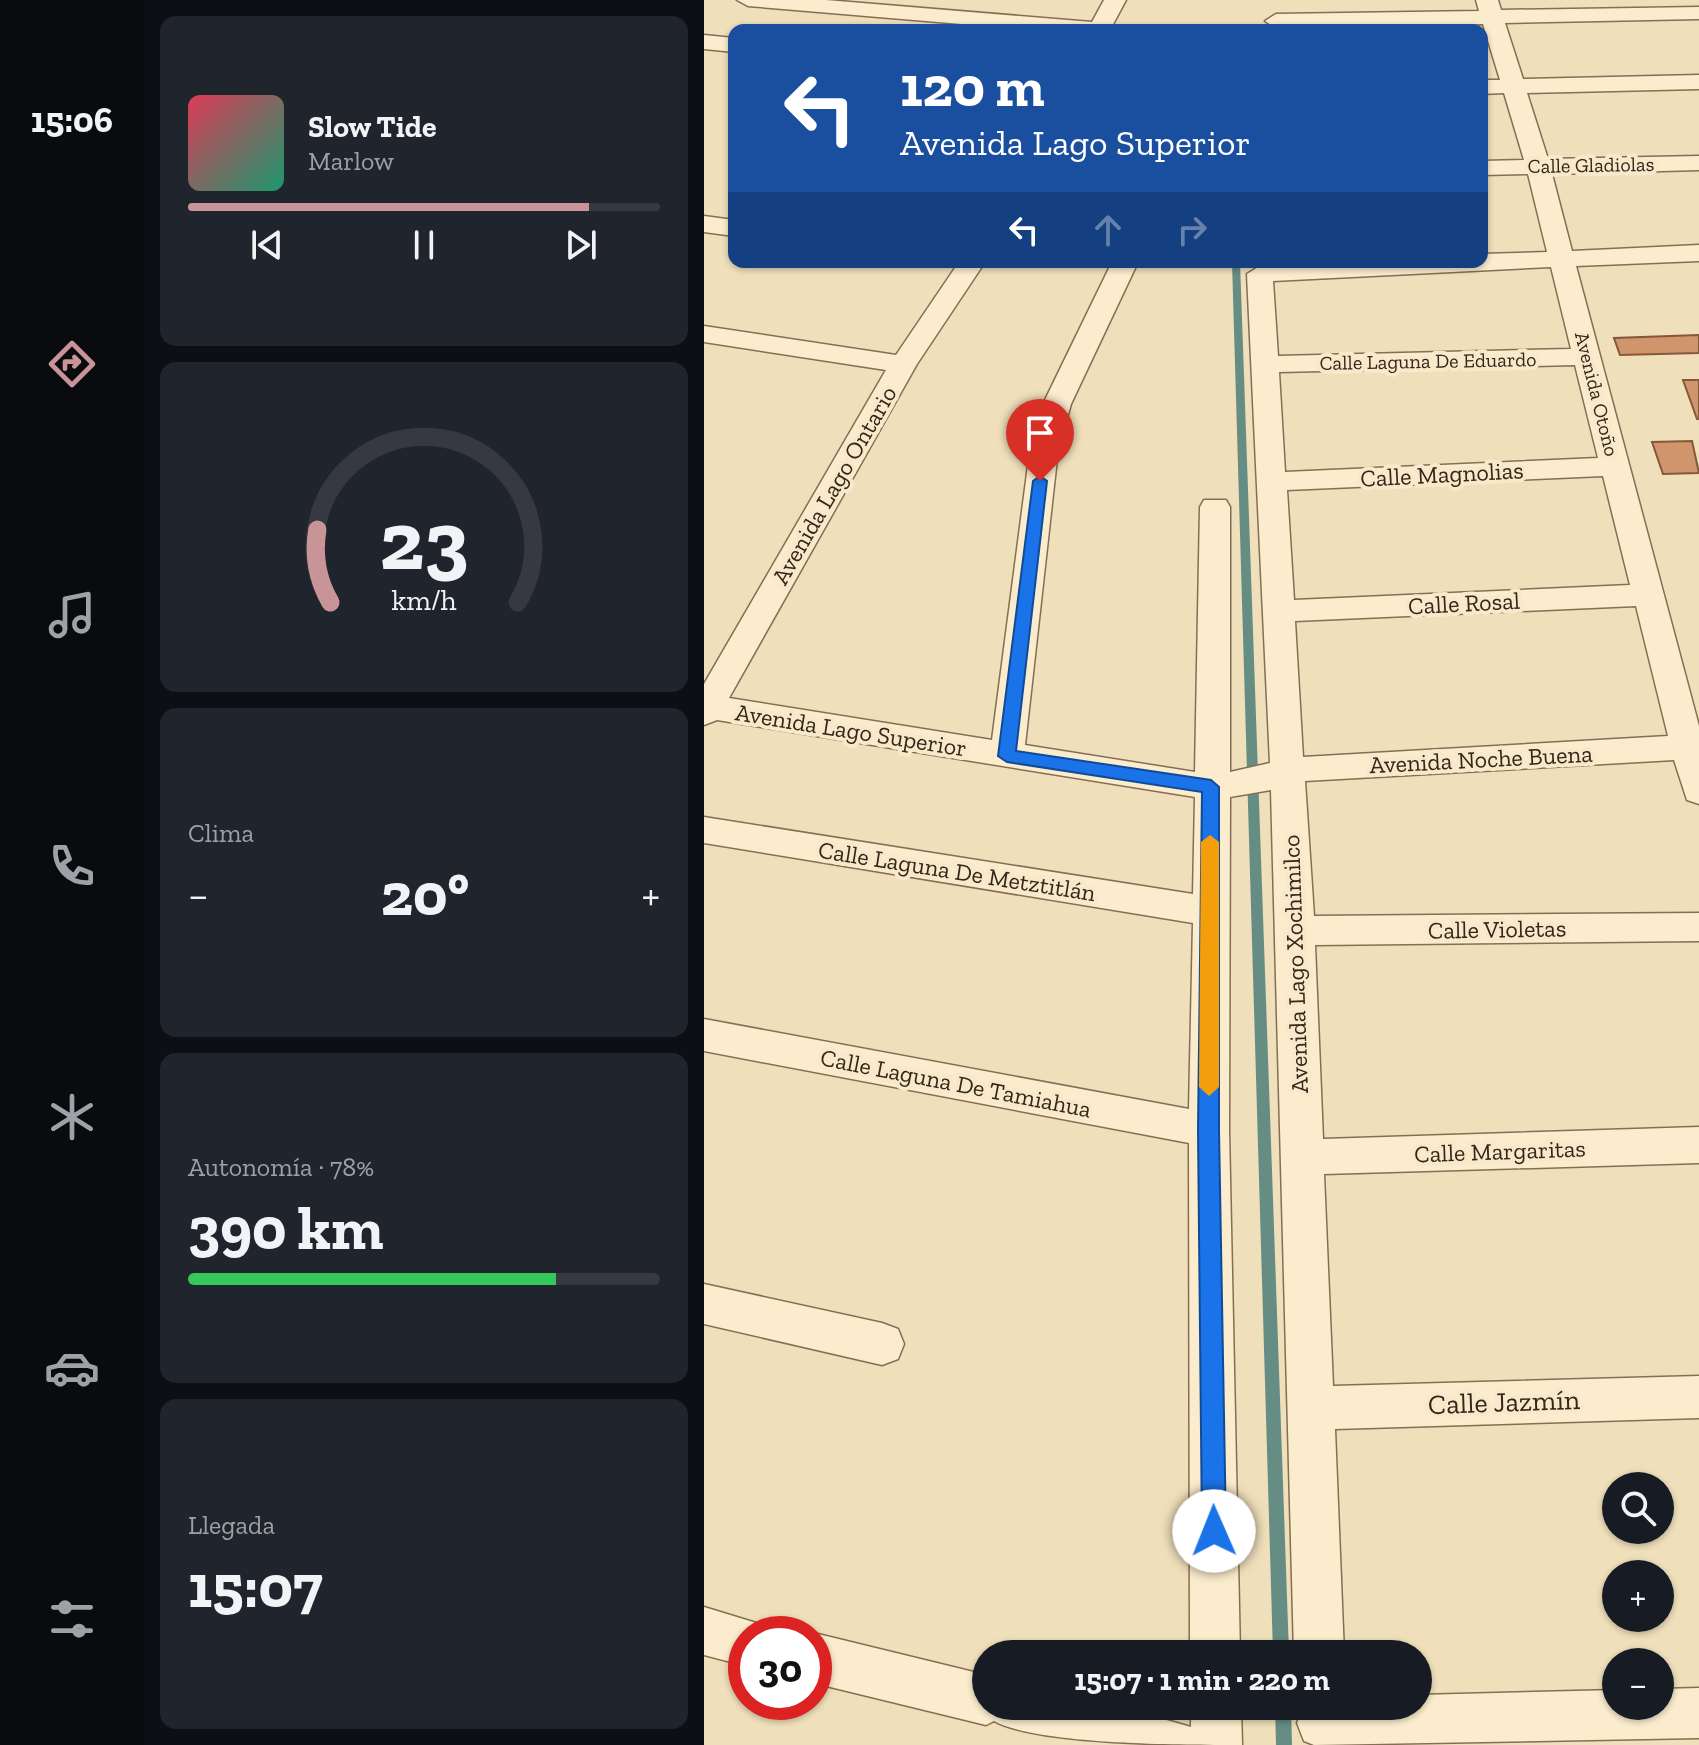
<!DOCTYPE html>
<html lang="es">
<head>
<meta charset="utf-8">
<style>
	:root { --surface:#171b24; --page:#20242c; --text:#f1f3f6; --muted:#9ea1a6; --line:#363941; --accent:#c99497 }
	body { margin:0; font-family:"Zilla Slab",serif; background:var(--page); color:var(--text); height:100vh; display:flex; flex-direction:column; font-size:30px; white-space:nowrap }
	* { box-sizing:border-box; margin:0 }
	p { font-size:26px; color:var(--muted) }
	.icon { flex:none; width:44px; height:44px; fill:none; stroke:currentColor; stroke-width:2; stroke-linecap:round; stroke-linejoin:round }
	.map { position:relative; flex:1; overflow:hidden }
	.side { display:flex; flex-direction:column; gap:16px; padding:16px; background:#0d0f14; width:560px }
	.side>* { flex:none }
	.top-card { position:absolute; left:24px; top:24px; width:760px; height:244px; border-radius:16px; box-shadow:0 2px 6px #0004; background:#1a4fa0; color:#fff; overflow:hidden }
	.tools { position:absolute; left:898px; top:1472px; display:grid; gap:16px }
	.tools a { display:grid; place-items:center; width:72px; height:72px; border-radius:50%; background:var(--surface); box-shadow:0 2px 6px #0004; font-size:40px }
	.speed { position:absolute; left:24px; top:1616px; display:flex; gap:16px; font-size:40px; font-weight:700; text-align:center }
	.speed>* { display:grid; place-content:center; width:104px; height:104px; border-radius:50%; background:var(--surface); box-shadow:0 2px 6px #0004; line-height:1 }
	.speed .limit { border:12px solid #d22; background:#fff; color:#111 }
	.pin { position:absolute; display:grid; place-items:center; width:68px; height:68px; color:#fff; margin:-82px -34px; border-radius:50% 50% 50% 0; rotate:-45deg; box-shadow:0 0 8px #0007 }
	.pin .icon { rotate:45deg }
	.me { position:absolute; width:88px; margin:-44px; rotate:359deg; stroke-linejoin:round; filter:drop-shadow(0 0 6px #0008) }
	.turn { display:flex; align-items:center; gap:28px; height:168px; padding:0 40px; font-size:36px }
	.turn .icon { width:104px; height:104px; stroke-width:2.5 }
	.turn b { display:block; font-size:56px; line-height:68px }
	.lanes { display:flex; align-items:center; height:76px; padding:0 40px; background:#0003; justify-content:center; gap:40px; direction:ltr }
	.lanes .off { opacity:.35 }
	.big { font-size:60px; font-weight:700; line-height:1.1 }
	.side .tile { flex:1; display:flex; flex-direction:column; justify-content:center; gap:12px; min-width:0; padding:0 28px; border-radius:16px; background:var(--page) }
	.side .dial { align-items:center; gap:0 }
	.dial svg { height:208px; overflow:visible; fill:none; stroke:var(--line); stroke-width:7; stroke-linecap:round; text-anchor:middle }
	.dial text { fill:var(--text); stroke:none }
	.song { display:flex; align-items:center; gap:24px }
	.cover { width:96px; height:96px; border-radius:12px; background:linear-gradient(135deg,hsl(350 70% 55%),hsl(160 70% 35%)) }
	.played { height:8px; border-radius:4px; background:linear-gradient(90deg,var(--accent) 85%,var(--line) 85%) }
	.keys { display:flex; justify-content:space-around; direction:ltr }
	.heat { display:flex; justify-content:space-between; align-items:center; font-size:44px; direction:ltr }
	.charge { height:12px; border-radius:6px; background:linear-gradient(90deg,#34c759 78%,var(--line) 0) }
	.trip { position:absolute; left:268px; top:1640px; width:460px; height:80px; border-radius:40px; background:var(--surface); box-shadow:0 2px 6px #0004; font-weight:700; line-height:80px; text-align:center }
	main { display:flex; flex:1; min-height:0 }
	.tab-bar { display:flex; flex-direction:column; width:144px; justify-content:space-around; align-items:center; background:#090b0e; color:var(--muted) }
	.tab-bar .icon { width:56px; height:56px }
	.tab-bar .on { color:var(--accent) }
	.tab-bar b { font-size:36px; color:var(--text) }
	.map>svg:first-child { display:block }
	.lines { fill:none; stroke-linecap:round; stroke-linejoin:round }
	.stream { fill:#668d83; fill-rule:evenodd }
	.building { fill:#d0956d; stroke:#865739; stroke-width:2 }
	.minor-casing { stroke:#866e54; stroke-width:3 }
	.minor { fill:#faeccd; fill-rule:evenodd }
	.route { fill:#1a73e8; stroke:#114b97; stroke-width:2 }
	.slow { fill:#f59e0b }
	.labels { text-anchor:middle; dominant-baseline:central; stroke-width:8; stroke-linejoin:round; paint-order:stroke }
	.far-street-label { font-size:20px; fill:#34261a; stroke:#f7e9c9 }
	.street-label { font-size:24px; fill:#34261a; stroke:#f7e9c9 }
	.near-street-label { font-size:28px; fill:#34261a; stroke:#f7e9c9 }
</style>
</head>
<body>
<main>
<nav class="tab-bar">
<b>15:06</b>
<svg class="icon on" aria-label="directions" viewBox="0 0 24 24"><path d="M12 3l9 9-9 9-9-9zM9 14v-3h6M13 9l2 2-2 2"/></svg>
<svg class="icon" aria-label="music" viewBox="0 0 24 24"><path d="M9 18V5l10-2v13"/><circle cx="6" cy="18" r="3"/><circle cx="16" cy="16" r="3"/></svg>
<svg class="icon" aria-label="phone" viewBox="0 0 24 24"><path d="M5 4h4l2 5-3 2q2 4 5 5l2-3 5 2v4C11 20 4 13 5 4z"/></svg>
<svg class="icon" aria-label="climate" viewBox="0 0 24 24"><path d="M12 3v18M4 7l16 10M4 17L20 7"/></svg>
<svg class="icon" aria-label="car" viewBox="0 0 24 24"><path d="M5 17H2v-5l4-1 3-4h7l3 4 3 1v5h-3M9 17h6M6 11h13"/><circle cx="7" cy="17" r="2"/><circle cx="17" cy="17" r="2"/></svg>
<svg class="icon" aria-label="filters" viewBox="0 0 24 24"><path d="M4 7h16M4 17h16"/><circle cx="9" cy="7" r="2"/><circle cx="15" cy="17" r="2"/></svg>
</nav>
<section class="side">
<div class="tile">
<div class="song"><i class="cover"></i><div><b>Slow Tide</b><p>Marlow</p></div></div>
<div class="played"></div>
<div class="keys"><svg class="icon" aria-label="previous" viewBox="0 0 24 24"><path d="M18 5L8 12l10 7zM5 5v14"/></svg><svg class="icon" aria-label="pause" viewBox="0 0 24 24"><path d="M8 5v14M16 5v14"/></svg><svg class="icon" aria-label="next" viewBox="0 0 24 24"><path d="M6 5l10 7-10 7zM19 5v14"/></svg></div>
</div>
<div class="tile dial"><svg viewBox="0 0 100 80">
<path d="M14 69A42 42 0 1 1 86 69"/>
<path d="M14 69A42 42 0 0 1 9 41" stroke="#c99497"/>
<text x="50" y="56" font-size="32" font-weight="700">23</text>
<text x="50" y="72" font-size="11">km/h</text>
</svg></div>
<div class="tile"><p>Clima</p>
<div class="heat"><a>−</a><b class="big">20°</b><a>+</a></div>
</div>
<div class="tile"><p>Autonomía · 78%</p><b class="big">390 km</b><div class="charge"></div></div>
<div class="tile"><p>Llegada</p><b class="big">15:07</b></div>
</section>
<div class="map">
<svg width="995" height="1745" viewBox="0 0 995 1745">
	<rect width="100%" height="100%" fill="#efdfba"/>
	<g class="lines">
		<path class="stream" d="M528,262H536L585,1654H569Z
			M571,1706H587L588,1745H572Z"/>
	</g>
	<path class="building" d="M995,335V353L916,355L910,338Z
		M979,380H995V419H993Z
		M988,441L995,473L959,474L948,442Z"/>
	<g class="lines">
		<defs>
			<path id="minor" d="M33,0H122L388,22L400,0H422L406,30H329L44,6Z
				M772,0H794L797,10L995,7V19L801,23L819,79L995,75V89L823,93L844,159L995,156V170L848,174L868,251L995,245V261L872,266L995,726V804L983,800L970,760L601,781L610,916L995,913V941L611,945L619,1139L995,1127V1163L620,1174L629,1386L995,1376V1418L631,1429L640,1654H590L567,790L526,797L525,1130L536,1654H486L485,1143L0,1051V1019L485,1109L489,923L0,843V817L489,894L491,797L13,720L0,725V684L182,370L0,342V326L192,355L255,262H281L213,364L25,698L288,740L326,450L339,404L408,262H434L367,404L354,450L321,745L491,772L496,507L500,500H522L526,507V772L566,763L543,274L556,266L778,262V254L843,252L824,174L778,175V161L820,160L800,93L778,94V80H796L779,24L572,28L561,21L572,14L775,11ZM847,267L867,349L574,356L569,281ZM871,365L894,458L581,472L575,372ZM899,476L926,585L590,600L583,490ZM932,606L964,736L599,757L591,621Z
				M0,35L30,38V52L0,49Z
				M0,216L30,220V236L0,232Z
				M0,1284L178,1323L194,1329L200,1344L194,1359L178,1365L0,1324Z
				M0,1607L59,1625L63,1634H42V1666L0,1655Z
				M110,1633L282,1675V1706H413L487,1727V1706H537L538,1745C481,1745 333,1745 290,1721L282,1725L110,1683Z
				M995,1688V1738L610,1745L600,1741L593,1723L600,1706H714V1695L912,1690V1706H956V1689Z"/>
		</defs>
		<use href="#minor" class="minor-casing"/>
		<use href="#minor" class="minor"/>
	</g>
	<path class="route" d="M336,476L343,481L312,751L507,780L515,787V1130L522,1531L518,1539L510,1543L501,1539L498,1531L494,1130L498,792L303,762L294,756L329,481Z"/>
	<path class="slow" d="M506,835L515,842V1087L505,1096L495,1087L497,842Z"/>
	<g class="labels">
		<g class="far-street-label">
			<text transform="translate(887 165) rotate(-1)">Calle Gladiolas</text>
			<text transform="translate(724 361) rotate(-1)">Calle Laguna De Eduardo</text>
			<text transform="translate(893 394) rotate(76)">Avenida Otoño</text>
		</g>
		<g class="street-label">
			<text transform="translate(738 474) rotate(-3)">Calle Magnolias</text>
			<text transform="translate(130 485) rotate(-60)">Avenida Lago Ontario</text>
			<text transform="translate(760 603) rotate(-3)">Calle Rosal</text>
			<text transform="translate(147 730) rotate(9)">Avenida Lago Superior</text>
			<text transform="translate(777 759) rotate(-3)">Avenida Noche Buena</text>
			<text transform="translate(253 871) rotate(9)">Calle Laguna De Metztitlán</text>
			<text transform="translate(793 929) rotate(-1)">Calle Violetas</text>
			<text transform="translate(591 964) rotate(-92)">Avenida Lago Xochimilco</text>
			<text transform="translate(252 1083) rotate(11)">Calle Laguna De Tamiahua</text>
			<text transform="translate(796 1151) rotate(-2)">Calle Margaritas</text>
		</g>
		<g class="near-street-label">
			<text transform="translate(800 1402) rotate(-2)">Calle Jazmín</text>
		</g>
	</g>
</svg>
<div class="tools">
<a><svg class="icon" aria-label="search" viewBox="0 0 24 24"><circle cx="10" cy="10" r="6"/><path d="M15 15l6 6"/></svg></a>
<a>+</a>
<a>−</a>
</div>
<div class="speed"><div class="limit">30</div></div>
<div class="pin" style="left:336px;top:481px;background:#d93025"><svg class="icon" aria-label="arrive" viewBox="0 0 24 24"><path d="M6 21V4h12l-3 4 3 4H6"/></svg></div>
<svg class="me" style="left:510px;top:1531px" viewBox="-20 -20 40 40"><circle r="19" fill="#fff"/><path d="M0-13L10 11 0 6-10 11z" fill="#1a73e8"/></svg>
<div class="trip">15:07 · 1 min · 220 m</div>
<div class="top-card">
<div class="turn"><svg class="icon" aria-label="left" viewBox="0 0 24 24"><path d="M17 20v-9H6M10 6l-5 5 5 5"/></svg><div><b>120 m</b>Avenida Lago Superior</div></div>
<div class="lanes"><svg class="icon" aria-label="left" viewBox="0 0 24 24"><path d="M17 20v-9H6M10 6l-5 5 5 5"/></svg><svg class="icon off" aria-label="ahead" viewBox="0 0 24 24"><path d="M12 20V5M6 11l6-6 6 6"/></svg><svg class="icon off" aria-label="right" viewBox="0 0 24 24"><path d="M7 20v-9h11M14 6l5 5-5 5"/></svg></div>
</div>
</div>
</main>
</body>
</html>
